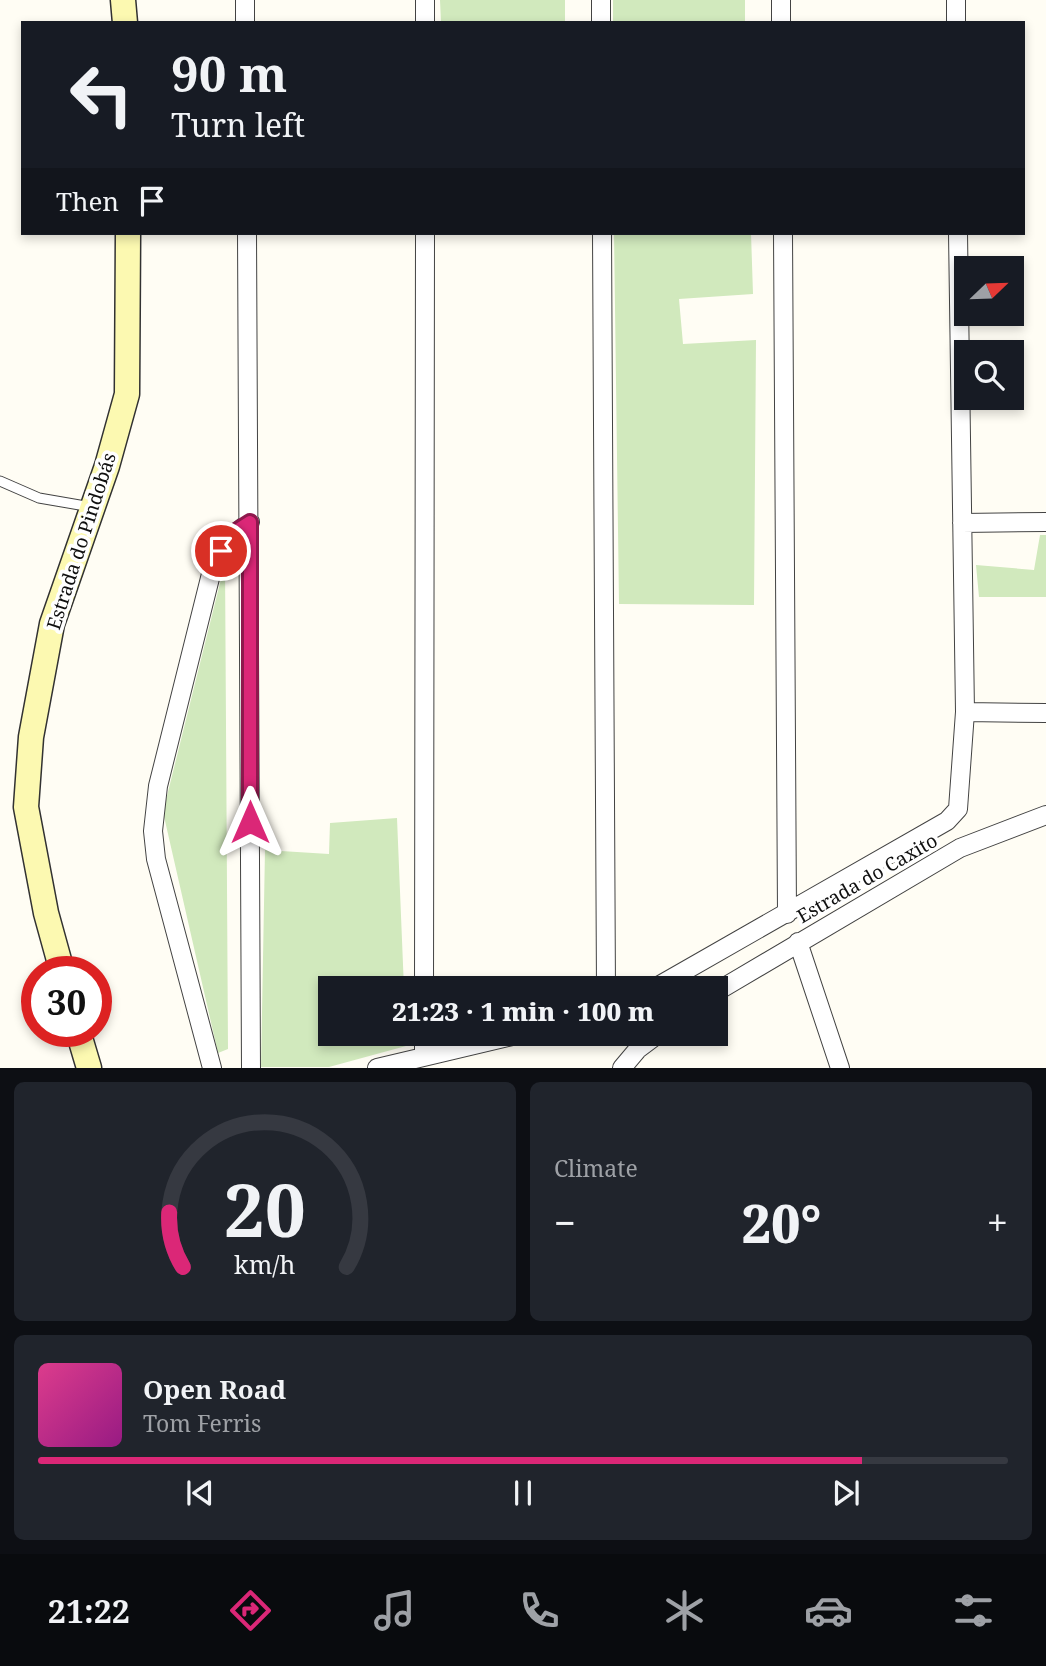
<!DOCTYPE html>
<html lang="en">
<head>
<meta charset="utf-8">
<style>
	:root { --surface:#171b24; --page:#20242c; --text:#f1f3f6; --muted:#9ea1a6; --line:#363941; --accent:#db2777 }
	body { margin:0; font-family:"Noto Serif",serif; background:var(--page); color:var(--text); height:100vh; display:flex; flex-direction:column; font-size:26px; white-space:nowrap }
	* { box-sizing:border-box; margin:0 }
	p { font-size:23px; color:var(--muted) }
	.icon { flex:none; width:38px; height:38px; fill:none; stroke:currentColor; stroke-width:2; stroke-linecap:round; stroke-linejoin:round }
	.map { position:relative; height:1068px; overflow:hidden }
	.details { display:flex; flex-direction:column; gap:14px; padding:14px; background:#0d0f14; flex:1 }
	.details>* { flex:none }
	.top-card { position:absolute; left:21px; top:21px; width:1004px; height:214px; border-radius:0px; box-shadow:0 4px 10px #0003; background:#171b24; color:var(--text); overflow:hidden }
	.needle { width:46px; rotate:67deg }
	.fabs { position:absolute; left:954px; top:256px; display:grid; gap:14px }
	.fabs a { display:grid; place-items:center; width:70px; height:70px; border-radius:0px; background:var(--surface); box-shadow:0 4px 10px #0003; font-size:35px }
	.speed { position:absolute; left:21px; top:956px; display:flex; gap:14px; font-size:35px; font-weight:700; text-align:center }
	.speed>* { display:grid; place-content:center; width:91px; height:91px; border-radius:50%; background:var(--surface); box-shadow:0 4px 10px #0003; line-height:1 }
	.speed .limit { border:10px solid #d22; background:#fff; color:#111 }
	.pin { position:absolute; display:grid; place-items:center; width:60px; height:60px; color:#fff; margin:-30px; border:4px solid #fff; border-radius:50%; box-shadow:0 2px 7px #0007 }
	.me { position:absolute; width:77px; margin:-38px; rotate:0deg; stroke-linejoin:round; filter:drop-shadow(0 0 5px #0008) }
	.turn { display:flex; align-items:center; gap:24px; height:147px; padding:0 35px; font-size:32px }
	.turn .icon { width:91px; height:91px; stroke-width:2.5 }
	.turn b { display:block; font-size:49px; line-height:60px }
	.then { display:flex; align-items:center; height:66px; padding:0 35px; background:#0003; gap:14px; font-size:26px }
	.big { font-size:52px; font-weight:800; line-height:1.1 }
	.details .widget { flex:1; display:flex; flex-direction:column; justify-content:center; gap:10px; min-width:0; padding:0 24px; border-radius:10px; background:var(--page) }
	.details .dial { align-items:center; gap:0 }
	.dial svg { height:182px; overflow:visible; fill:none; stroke:var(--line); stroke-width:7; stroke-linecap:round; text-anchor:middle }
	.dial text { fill:var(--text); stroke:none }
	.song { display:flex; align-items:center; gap:21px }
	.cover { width:84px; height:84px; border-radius:10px; background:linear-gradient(135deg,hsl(330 70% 55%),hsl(310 70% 35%)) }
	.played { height:7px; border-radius:4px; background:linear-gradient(90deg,var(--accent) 85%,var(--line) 85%) }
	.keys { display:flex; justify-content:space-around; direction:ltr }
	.heat { display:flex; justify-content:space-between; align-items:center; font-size:38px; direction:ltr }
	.details .tiles { flex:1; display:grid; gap:14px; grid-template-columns:1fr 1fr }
	.widget:last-child { grid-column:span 2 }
	.trip { position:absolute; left:318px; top:976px; width:410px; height:70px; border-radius:0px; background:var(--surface); box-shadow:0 4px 10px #0003; font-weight:800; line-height:70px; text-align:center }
	.menu { display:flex; height:112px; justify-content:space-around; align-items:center; background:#090b0e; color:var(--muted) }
	.menu .icon { width:49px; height:49px }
	.menu .active { color:var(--accent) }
	.menu b { font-size:32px; color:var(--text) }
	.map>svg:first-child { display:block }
	.green { fill:#d1e9bd }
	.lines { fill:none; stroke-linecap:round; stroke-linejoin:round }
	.lane-casing { stroke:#434343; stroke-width:11 }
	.street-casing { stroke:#434343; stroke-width:20 }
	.secondary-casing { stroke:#323232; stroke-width:27 }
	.lane { stroke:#fff; stroke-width:9 }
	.street { stroke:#fff; stroke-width:18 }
	.secondary { stroke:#fcf9b1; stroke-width:24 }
	.route-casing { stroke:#8e194d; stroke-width:18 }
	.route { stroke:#db2777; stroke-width:12 }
	.labels { text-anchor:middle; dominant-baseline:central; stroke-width:7; stroke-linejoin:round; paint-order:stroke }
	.street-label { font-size:19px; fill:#101010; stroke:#fff }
</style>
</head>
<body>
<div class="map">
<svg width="1046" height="1068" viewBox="0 0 1046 1068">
	<rect width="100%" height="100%" fill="#fffdf4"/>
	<path class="green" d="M440,0H565V23H441Z
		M613,0H745V23H613Z
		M614,233H751L753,294L679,299L683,344L756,340L754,605L619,604Z
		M1040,535H1046V597H979L976,565L1034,570Z
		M225,563L228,1049L218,1053L163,812Z
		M397,818L404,989H331V1034H405L406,1046L329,1067H261L265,850L329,854L330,823Z"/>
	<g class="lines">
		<defs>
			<path id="lane" d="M0,481L39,498L91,507"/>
			<path id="street" d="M245,0V23
				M601,0V23
				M781,0V23
				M956,0V23
				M425,23V0
				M247,233L251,1068
				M602,233L606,989
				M783,233L787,914
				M962,523L1046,522
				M965,712L1046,713
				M798,942L840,1068
				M424,989L425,233
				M653,989L947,821L958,809L965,712L958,233
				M716,992L960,848L1046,815
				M424,1056V1034
				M212,1068L156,859L153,831L158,786L212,570L227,540L250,522
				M377,1068L521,1034
				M622,1068L638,1049L658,1034"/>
			<path id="secondary" d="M123,0L125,23
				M62,971L46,913L26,807L31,737L52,624L107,466L127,394L128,233
				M78,1031L89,1068"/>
		</defs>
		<use href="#lane" class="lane-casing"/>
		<use href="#street" class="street-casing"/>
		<use href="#secondary" class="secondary-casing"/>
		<use href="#lane" class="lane"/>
		<use href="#street" class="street"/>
		<use href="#secondary" class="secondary"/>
	</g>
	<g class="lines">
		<defs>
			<path id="route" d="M221,551L236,531L250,522V822"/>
		</defs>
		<use href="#route" class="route-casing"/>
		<use href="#route" class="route"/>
	</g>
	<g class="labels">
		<g class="street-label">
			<text transform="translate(81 541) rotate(-72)">Estrada do Pindobás</text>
			<text transform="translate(867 878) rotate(-30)">Estrada do Caxito</text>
		</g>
	</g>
</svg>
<div class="fabs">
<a><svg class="needle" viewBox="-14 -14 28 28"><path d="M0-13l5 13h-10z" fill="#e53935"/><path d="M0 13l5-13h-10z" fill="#9ea1a6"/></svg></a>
<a><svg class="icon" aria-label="search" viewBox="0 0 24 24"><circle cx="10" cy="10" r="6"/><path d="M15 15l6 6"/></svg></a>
</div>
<div class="speed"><div class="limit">30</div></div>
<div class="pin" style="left:221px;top:551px;background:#d93025"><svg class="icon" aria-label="arrive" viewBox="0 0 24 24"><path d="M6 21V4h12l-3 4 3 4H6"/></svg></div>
<svg class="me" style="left:250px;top:822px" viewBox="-20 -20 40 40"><path d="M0-17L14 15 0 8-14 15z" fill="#db2777" stroke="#fff" stroke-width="4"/></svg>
<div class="trip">21:23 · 1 min · 100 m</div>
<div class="top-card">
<div class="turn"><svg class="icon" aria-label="left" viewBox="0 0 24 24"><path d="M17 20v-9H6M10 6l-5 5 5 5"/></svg><div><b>90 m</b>Turn left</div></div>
<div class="then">Then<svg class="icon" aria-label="arrive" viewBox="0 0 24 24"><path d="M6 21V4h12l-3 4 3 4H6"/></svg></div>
</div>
</div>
<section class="details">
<div class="tiles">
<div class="widget dial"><svg viewBox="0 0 100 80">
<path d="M14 69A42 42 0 1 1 86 69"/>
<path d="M14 69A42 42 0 0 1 8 45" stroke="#db2777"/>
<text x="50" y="56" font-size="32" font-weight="700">20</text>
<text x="50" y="72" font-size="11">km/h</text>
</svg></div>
<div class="widget"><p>Climate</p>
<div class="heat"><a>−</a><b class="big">20°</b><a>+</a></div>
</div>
<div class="widget">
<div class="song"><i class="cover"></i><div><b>Open Road</b><p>Tom Ferris</p></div></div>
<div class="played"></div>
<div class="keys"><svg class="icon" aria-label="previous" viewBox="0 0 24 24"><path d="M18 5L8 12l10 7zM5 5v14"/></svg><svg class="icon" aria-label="pause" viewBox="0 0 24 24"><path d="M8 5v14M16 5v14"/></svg><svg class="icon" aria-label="next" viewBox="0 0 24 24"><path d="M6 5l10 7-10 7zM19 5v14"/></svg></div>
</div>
</div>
</section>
<nav class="menu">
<b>21:22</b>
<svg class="icon active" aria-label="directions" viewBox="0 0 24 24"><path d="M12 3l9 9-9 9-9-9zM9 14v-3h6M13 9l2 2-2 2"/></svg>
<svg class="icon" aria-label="music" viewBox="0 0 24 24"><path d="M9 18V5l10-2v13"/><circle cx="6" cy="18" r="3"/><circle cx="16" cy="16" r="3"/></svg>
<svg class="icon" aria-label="phone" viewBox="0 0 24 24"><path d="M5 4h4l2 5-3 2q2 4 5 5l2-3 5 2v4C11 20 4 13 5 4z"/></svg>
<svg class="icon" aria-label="climate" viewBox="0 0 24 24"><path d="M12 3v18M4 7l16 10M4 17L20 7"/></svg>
<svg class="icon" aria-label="car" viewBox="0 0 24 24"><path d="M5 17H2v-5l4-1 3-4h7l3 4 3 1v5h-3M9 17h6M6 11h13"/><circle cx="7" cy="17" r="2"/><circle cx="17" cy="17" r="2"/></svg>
<svg class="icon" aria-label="filters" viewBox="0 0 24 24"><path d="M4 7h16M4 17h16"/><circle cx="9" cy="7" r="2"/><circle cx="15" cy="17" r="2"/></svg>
</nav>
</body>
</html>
